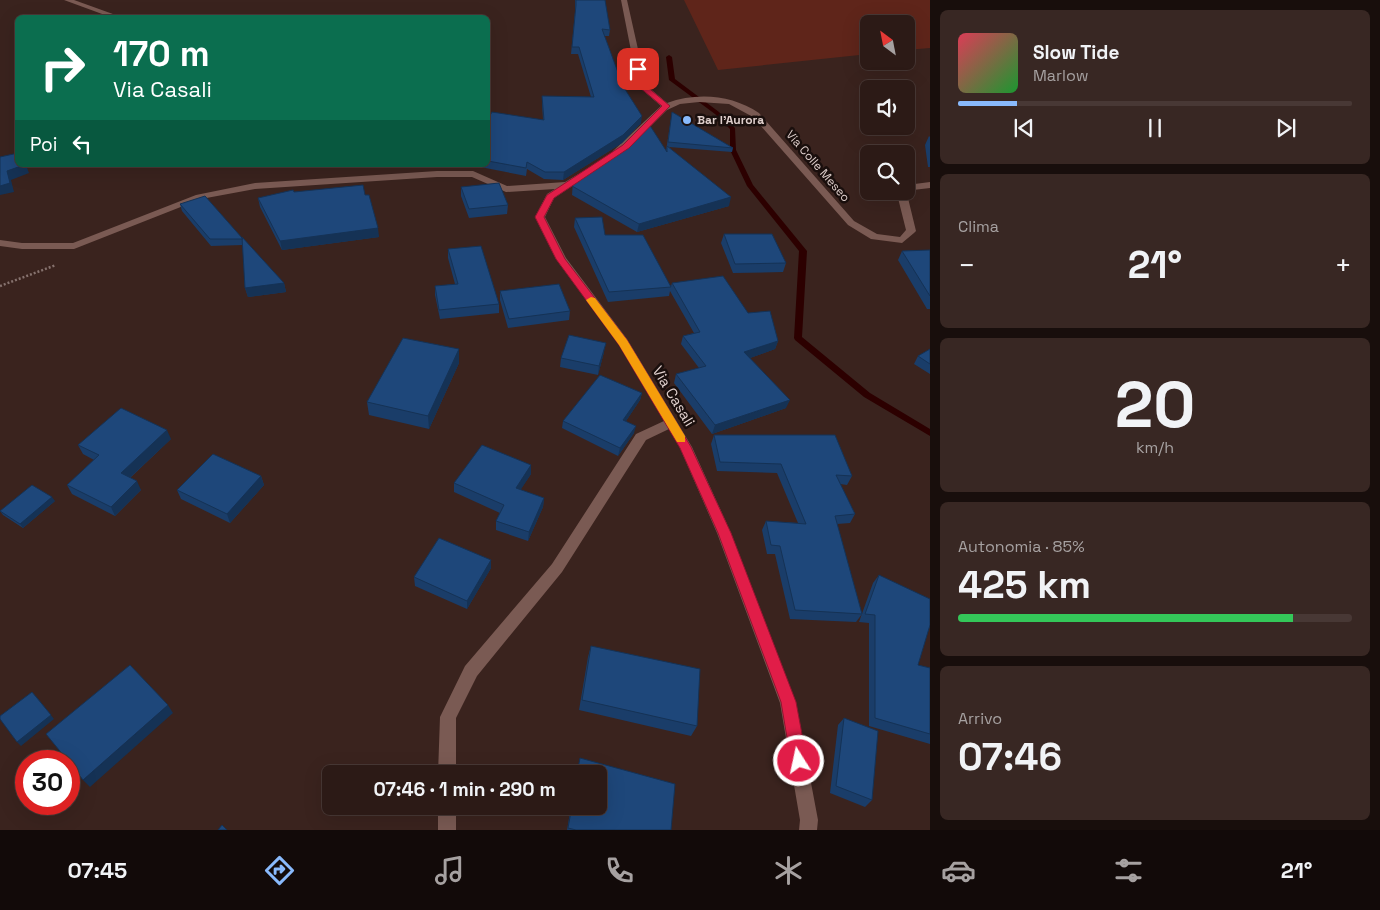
<!DOCTYPE html>
<html lang="it">
<head>
<meta charset="utf-8">
<style>
	:root { --surface:#2c1a16; --page:#382723; --text:#f1f3f6; --muted:#a6a1a1; --line:#483835; --accent:#89bafc }
	body { margin:0; font-family:"Space Grotesk",sans-serif; background:var(--page); color:var(--text); height:100vh; display:flex; flex-direction:column; font-size:19px; white-space:nowrap }
	* { box-sizing:border-box; margin:0 }
	p { font-size:16px; color:var(--muted) }
	.icon { flex:none; width:28px; height:28px; fill:none; stroke:currentColor; stroke-width:2; stroke-linecap:round; stroke-linejoin:round }
	.map { position:relative; flex:1; overflow:hidden }
	.panel { display:flex; flex-direction:column; gap:10px; padding:10px; background:#180e0c; width:450px }
	.panel>* { flex:none }
	.guide { position:absolute; left:15px; top:15px; width:475px; height:152px; border-radius:8px; box-shadow:0 5px 20px #0002,0 0 0 1px var(--line); background:#0b6e4f; color:#fff; overflow:hidden }
	.needle { width:32px; rotate:328deg }
	.buttons { position:absolute; left:860px; top:15px; display:grid; gap:10px }
	.buttons a { display:grid; place-items:center; width:55px; height:55px; border-radius:8px; background:var(--surface); box-shadow:0 5px 20px #0002,0 0 0 1px var(--line); font-size:25px }
	.speed { position:absolute; left:15px; top:750px; display:flex; gap:10px; font-size:25px; font-weight:700; text-align:center }
	.speed>* { display:grid; place-content:center; width:65px; height:65px; border-radius:50%; background:var(--surface); box-shadow:0 5px 20px #0002,0 0 0 1px var(--line); line-height:1 }
	.speed .limit { border:8px solid #d22; background:#fff; color:#111 }
	.pin { position:absolute; display:grid; place-items:center; width:42px; height:42px; color:#fff; margin:-21px; border-radius:10px; box-shadow:0 2px 8px #0006 }
	.me { position:absolute; width:55px; margin:-28px; rotate:350deg; stroke-linejoin:round; filter:drop-shadow(0 0 4px #0008) }
	.turn { display:flex; align-items:center; gap:18px; height:105px; padding:0 15px; font-size:22px }
	.turn .icon { width:65px; height:65px; stroke-width:2.5 }
	.turn b { display:block; font-size:35px; line-height:42px }
	.then { display:flex; align-items:center; height:48px; padding:0 15px; background:#0003; gap:10px; font-size:19px }
	.big { font-size:38px; font-weight:700; line-height:1.1 }
	.panel .widget { flex:1; display:flex; flex-direction:column; justify-content:center; gap:8px; min-width:0; padding:0 18px; border-radius:8px; background:var(--page) }
	.panel .dial { align-items:center; gap:0 }
	.dial b { font-size:65px; line-height:1 }
	.song { display:flex; align-items:center; gap:15px }
	.cover { width:60px; height:60px; border-radius:8px; background:linear-gradient(135deg,hsl(350 70% 55%),hsl(130 70% 35%)) }
	.played { height:5px; border-radius:2px; background:linear-gradient(90deg,var(--accent) 15%,var(--line) 15%) }
	.keys { display:flex; justify-content:space-around; direction:ltr }
	.heat { display:flex; justify-content:space-between; align-items:center; font-size:28px; direction:ltr }
	.charge { height:8px; border-radius:4px; background:linear-gradient(90deg,#34c759 85%,var(--line) 0) }
	.trip { position:absolute; left:322px; top:765px; width:285px; height:50px; border-radius:8px; background:var(--surface); box-shadow:0 5px 20px #0002,0 0 0 1px var(--line); font-weight:700; line-height:50px; text-align:center }
	.menu { display:flex; height:80px; justify-content:space-around; align-items:center; background:#120a09; color:var(--muted) }
	.menu .icon { width:35px; height:35px }
	.menu .on { color:var(--accent) }
	.menu b { font-size:22px; color:var(--text) }
	main { display:flex; flex:1; min-height:0 }
	.map>svg:first-child { display:block }
	.green { fill:#5f251a }
	.lines { fill:none; stroke-linecap:round; stroke-linejoin:round }
	.stream { fill:#2c0000; fill-rule:evenodd }
	.path { stroke:#86726e; stroke-width:2.5; stroke-dasharray:2 2; stroke-linecap:butt }
	.minor { fill:#7a5a53; fill-rule:evenodd }
	.wall { fill:#1a3d69 }
	.shaded-wall { fill:#153255 }
	.building { fill:#1e477a; stroke:#153255 }
	.route { fill:#e11d48; stroke:#92132f }
	.slow { fill:#f59e0b }
	.poi-dot { fill:#89bafc; stroke:#1a0f0d; stroke-width:2 }
	.labels { text-anchor:middle; dominant-baseline:central; stroke-width:5; stroke-linejoin:round; paint-order:stroke }
	.far-poi-label { font-size:12px; font-weight:bold; fill:#dfcfcc; stroke:#1a0f0d; text-anchor:start }
	.far-street-label { font-size:12px; fill:#dfcfcc; stroke:#1a0f0d }
	.street-label { font-size:15px; fill:#dfcfcc; stroke:#1a0f0d }
</style>
</head>
<body>
<main>
<div class="map">
<svg width="930" height="830" viewBox="0 0 930 830">
	<rect width="100%" height="100%" fill="#3a231e"/>
	<path class="green" d="M684,0H930V48L906,50V24H869V54L718,70Z"/>
	<g class="lines">
		<path class="stream" d="M669,55L672,57L675,79L719,112L735,128L736,150L753,185L807,251L802,337L870,393L930,429V436L864,397L795,340L794,338L799,251L747,186L730,150V129L715,114L669,80L666,57Z"/>
		<path class="path" d="M0,286L56,265"/>
		<path class="minor" d="M64,0H74L124,18H113Z
			M621,0H627L646,85L667,103C698,92 732,95 759,113L854,221L877,234L900,237L906,230L897,194L899,191H906L907,185L930,182V188L913,190L907,194L916,231L914,233L902,243L871,239L848,225L753,117L729,104L699,102L680,104L667,110L626,150L619,155H613V151L661,106L638,86Z
			M587,169L592,172L590,174L554,198L545,217L566,258L627,339L692,447L731,533L796,703L818,820L817,830H799L800,820L780,703L717,533L680,448L669,429L646,440L562,572L477,676L456,718V774H438L440,717L465,666L552,564L636,434L664,421L619,344L556,259L535,217L547,194L555,189L506,192L472,177H437L255,189L201,199L74,249H22L0,246V240L22,243H73L196,195L255,183L437,171H473L507,186L565,182Z
			M438,806H456V830H438Z"/>
	</g>
	<path class="wall" d="M575,0H605L610,30L609,36H604L623,86L641,123L622,143L563,180L544,179L527,169L526,176L470,165H488V119L543,120L542,103V96L591,97L578,54H571L575,12Z
		M672,112L733,148L732,152L669,147L729,206L637,232L572,195L573,180L666,151Z
		M929,136L930,137V167H928L925,145Z
		M461,187L508,205L507,214L469,218L461,196Z
		M294,192L365,195L379,237L282,250L260,207L258,198Z
		M180,204L242,238L284,283L286,292L248,297L245,288L243,245L211,246L182,211Z
		M575,218L605,235L671,286L672,283L748,313L778,341L775,349L750,358L786,408L712,434L674,383L676,374L699,368L681,344L683,336L694,333L670,291L669,296L608,302L574,227Z
		M724,234L786,263L783,272L733,273L721,243Z
		M448,249L499,304V313L440,319L435,295V286L455,284L448,258Z
		M930,250V309H927L898,260L902,251Z
		M500,291L570,311L569,320L508,328L500,300Z
		M459,349V363L429,429L369,415L367,402Z
		M930,349V374L914,364L918,356Z
		M604,352L598,375L560,367L561,358Z
		M642,393L640,400L626,421L634,433L618,456L562,428L563,421Z
		M714,435L852,476L847,485L840,484L855,514L850,523L837,524L862,614L856,622L790,619L775,554H767L762,530L766,521L798,523L777,473L717,471L711,444Z
		M171,439L130,478L141,490L115,516L72,494L67,485L94,460L83,454L78,445Z
		M531,474L520,490L544,498L543,507L528,541L496,530V521L500,513L454,492V483Z
		M261,476L264,485L230,523L181,499L177,490Z
		M55,501L23,528L3,515L0,511Z
		M491,568L467,609L415,586L414,577Z
		M879,575L918,665L930,668V744L869,726V623L859,622L873,583Z
		M591,646L697,726L691,736L579,710L588,657Z
		M844,718L872,800L865,807L830,793L838,725Z
		M580,758L671,830H567L571,806H599V774H577Z"/>
	<path class="shaded-wall" d="M642,116L641,123L622,143L563,180L564,172Z
		M24,165H26L29,173L11,180L14,192L0,195V186L7,171Z
		M731,197L729,206L637,232L639,224Z
		M378,228L379,237L282,250L280,241Z
		M284,283L286,292L248,297L245,288Z
		M778,341L775,349L742,361L744,352Z
		M606,343L604,352L598,375L599,366Z
		M459,349V363L429,429L428,416Z
		M642,393L640,400L622,427L623,420Z
		M790,400L786,408L712,434L715,425Z
		M636,426L634,433L618,456L620,448Z
		M167,430L171,439L125,482L121,473Z
		M531,465V474L516,497V488Z
		M261,476L264,485L230,523L227,514Z
		M137,481L141,490L115,516L111,507Z
		M52,497L55,501L23,528L20,524Z
		M544,498L543,507L528,541L529,532Z
		M491,560V568L467,609V601Z
		M36,696L54,719L21,746L17,742Z
		M168,705L173,713L90,787L83,780Z"/>
	<path class="building" d="M576,0H605L610,30L602,29L623,86L642,116L623,135L564,172H545L527,162L526,168L488,161V119L492,112L544,120L542,96L594,97L579,47H572L576,5Z
		M672,112L733,148L668,142Z
		M649,124L667,152V146L731,197L639,224L572,186L573,180L631,141Z
		M18,153V165H24L7,171L10,183L0,186V157Z
		M499,183L508,205L469,209L461,187Z
		M363,185L365,195H369L378,228L280,241L258,198L293,190L294,192Z
		M205,196L243,239H210L180,204Z
		M602,217L605,235H643L671,287L609,292L575,218Z
		M724,234H772L786,263L735,264Z
		M242,237L284,283L245,288Z
		M481,246L499,304L439,310L435,286L458,284L448,249Z
		M930,250V296L902,251Z
		M723,276L748,313L770,311L778,341L744,352L790,400L715,425L676,374L706,366L683,336L700,332L672,283Z
		M559,284L570,311L509,319L500,291Z
		M569,335L606,343L599,366L561,358Z
		M403,338L459,349L428,416L367,402Z
		M930,349V364L918,356Z
		M600,375L642,393L623,420L636,426L620,448L563,421Z
		M121,408L167,430L121,473L137,481L111,507L67,485L99,455L78,445Z
		M714,435H835L852,476L836,475L855,514L835,516L862,614L795,610L780,546L771,545L766,521L806,524L781,464L720,462Z
		M482,445L531,465L516,488L544,498L529,532L496,521L504,505L454,483Z
		M213,454L261,476L227,514L177,490Z
		M32,485L52,497L20,524L0,511Z
		M439,538L491,560L467,601L414,577Z
		M879,575L930,599V625L918,665L930,668V734L875,718V615L865,614Z
		M591,646L700,669L697,726L582,700Z
		M130,665L168,705L83,780L69,762V761H68L46,734Z
		M32,692L51,715L17,742L0,719V716Z
		M844,718L878,731L872,800L836,786Z
		M580,758L675,784L671,830H576L568,828L572,806H599V774H577Z
		M222,825L227,830H218Z"/>
	<path class="route" d="M638,67L642,69L645,85L670,106L629,148L554,198L544,217L565,259L627,340L691,447L731,533L796,702L807,761L804,767L799,769L793,767L791,761L781,702L718,533L680,448L619,345L556,259L535,217L547,195L623,145L662,106L639,87L635,69Z"/>
	<path class="slow" d="M591,297L595,298L627,340L685,436V442H677L619,345L586,300Z"/>
	<circle class="poi-dot" cx="687" cy="120" r="5"/>
	<g class="labels">
		<g class="far-poi-label">
			<text x="697" y="120">Bar l'Aurora</text>
		</g>
		<g class="far-street-label">
			<text transform="translate(818 166) rotate(49)">Via Colle Meseo</text>
		</g>
		<g class="street-label">
			<text transform="translate(674 396) rotate(59)">Via Casali</text>
		</g>
	</g>
</svg>
<div class="buttons">
<a><svg class="needle" viewBox="-14 -14 28 28"><path d="M0-13l5 13h-10z" fill="#e53935"/><path d="M0 13l5-13h-10z" fill="#a6a1a1"/></svg></a>
<a><svg class="icon" aria-label="sound" viewBox="0 0 24 24"><path d="M4 9h4l5-4v14l-5-4H4zM17 9q2 3 0 6"/></svg></a>
<a><svg class="icon" aria-label="search" viewBox="0 0 24 24"><circle cx="10" cy="10" r="6"/><path d="M15 15l6 6"/></svg></a>
</div>
<div class="speed"><div class="limit">30</div></div>
<div class="pin" style="left:638px;top:69px;background:#d93025"><svg class="icon" aria-label="arrive" viewBox="0 0 24 24"><path d="M6 21V4h12l-3 4 3 4H6"/></svg></div>
<svg class="me" style="left:799px;top:761px" viewBox="-20 -20 40 40"><circle r="17" fill="#e11d48" stroke="#fff" stroke-width="3"/><path d="M0-11L8 9 0 5-8 9z" fill="#fff"/></svg>
<div class="trip">07:46 · 1 min · 290 m</div>
<div class="guide">
<div class="turn"><svg class="icon" aria-label="right" viewBox="0 0 24 24"><path d="M7 20v-9h11M14 6l5 5-5 5"/></svg><div><b>170 m</b>Via Casali</div></div>
<div class="then">Poi<svg class="icon" aria-label="left" viewBox="0 0 24 24"><path d="M17 20v-9H6M10 6l-5 5 5 5"/></svg></div>
</div>
</div>
<section class="panel">
<div class="widget">
<div class="song"><i class="cover"></i><div><b>Slow Tide</b><p>Marlow</p></div></div>
<div class="played"></div>
<div class="keys"><svg class="icon" aria-label="previous" viewBox="0 0 24 24"><path d="M18 5L8 12l10 7zM5 5v14"/></svg><svg class="icon" aria-label="pause" viewBox="0 0 24 24"><path d="M8 5v14M16 5v14"/></svg><svg class="icon" aria-label="next" viewBox="0 0 24 24"><path d="M6 5l10 7-10 7zM19 5v14"/></svg></div>
</div>
<div class="widget"><p>Clima</p>
<div class="heat"><a>−</a><b class="big">21°</b><a>+</a></div>
</div>
<div class="widget dial"><b>20</b><p>km/h</p></div>
<div class="widget"><p>Autonomia · 85%</p><b class="big">425 km</b><div class="charge"></div></div>
<div class="widget"><p>Arrivo</p><b class="big">07:46</b></div>
</section>
</main>
<nav class="menu">
<b>07:45</b>
<svg class="icon on" aria-label="directions" viewBox="0 0 24 24"><path d="M12 3l9 9-9 9-9-9zM9 14v-3h6M13 9l2 2-2 2"/></svg>
<svg class="icon" aria-label="music" viewBox="0 0 24 24"><path d="M9 18V5l10-2v13"/><circle cx="6" cy="18" r="3"/><circle cx="16" cy="16" r="3"/></svg>
<svg class="icon" aria-label="phone" viewBox="0 0 24 24"><path d="M5 4h4l2 5-3 2q2 4 5 5l2-3 5 2v4C11 20 4 13 5 4z"/></svg>
<svg class="icon" aria-label="climate" viewBox="0 0 24 24"><path d="M12 3v18M4 7l16 10M4 17L20 7"/></svg>
<svg class="icon" aria-label="car" viewBox="0 0 24 24"><path d="M5 17H2v-5l4-1 3-4h7l3 4 3 1v5h-3M9 17h6M6 11h13"/><circle cx="7" cy="17" r="2"/><circle cx="17" cy="17" r="2"/></svg>
<svg class="icon" aria-label="filters" viewBox="0 0 24 24"><path d="M4 7h16M4 17h16"/><circle cx="9" cy="7" r="2"/><circle cx="15" cy="17" r="2"/></svg>
<b>21°</b>
</nav>
</body>
</html>
